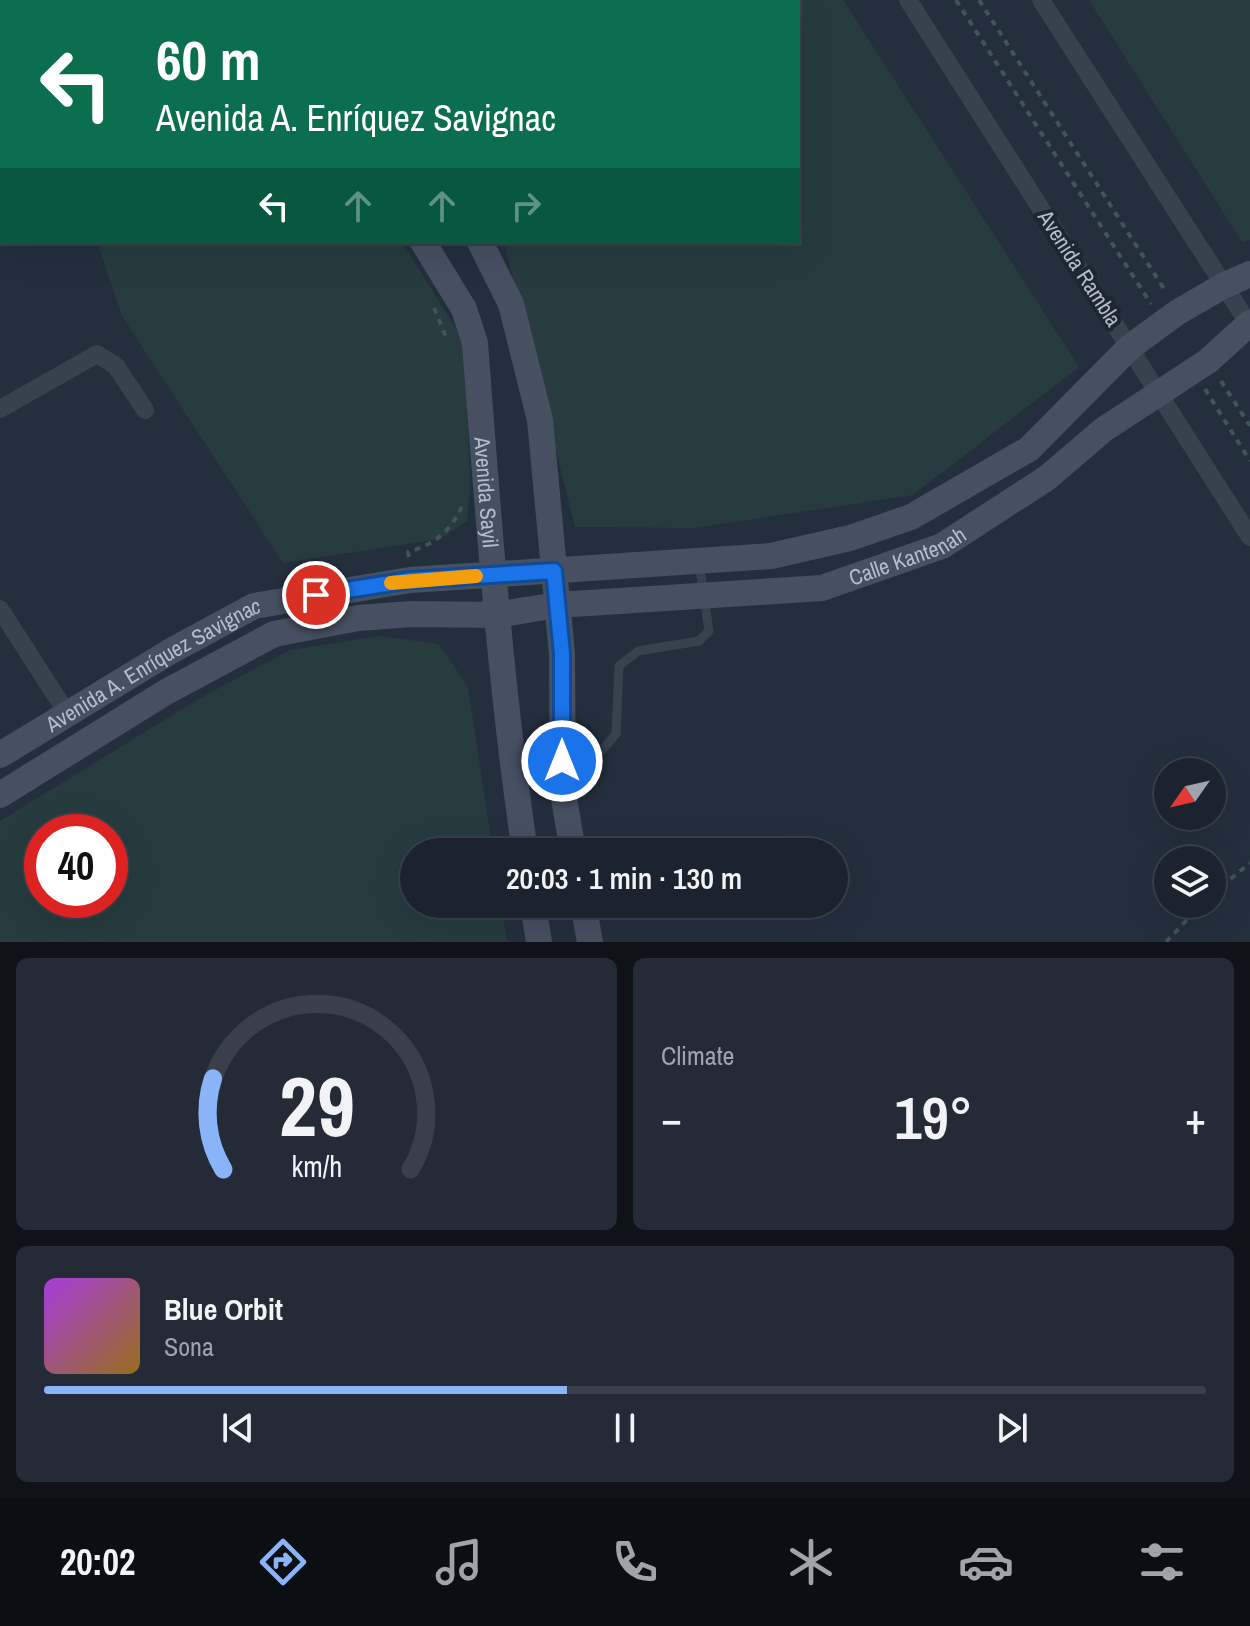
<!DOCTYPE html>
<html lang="en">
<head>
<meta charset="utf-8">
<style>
	:root { --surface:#1b232e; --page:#242b36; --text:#f1f3f6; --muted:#a0a4aa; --line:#39404a; --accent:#8ab4f8 }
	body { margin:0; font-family:"Archivo Narrow",sans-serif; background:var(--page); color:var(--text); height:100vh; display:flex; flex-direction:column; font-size:30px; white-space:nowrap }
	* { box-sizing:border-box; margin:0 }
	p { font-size:26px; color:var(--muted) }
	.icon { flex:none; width:44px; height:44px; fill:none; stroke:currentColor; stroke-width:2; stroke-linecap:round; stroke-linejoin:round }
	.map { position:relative; height:942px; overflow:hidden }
	.panel { display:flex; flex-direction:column; gap:16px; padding:16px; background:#0f1319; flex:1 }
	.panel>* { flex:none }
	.hud { position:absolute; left:0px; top:0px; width:800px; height:244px; box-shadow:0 8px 32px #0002,0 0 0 2px var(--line); background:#0b6e4f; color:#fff; overflow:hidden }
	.needle { width:52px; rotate:236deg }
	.controls { position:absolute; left:1154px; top:758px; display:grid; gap:16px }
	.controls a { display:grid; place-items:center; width:72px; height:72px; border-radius:50%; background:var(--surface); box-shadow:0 8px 32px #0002,0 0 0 2px var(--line); font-size:40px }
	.speed { position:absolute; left:24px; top:814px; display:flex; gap:16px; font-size:40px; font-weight:700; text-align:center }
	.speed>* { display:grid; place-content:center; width:104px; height:104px; border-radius:50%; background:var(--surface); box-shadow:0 8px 32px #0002,0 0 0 2px var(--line); line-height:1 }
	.speed .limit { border:12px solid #d22; background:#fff; color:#111 }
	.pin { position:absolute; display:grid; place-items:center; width:68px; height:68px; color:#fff; margin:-34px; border:4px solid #fff; border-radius:50%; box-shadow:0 2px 8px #0007 }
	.me { position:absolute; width:88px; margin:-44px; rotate:0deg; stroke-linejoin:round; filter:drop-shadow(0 0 6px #0008) }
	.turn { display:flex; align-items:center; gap:28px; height:168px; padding:0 24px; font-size:36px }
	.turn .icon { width:104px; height:104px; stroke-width:2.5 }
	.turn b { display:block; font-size:56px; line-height:68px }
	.lanes { display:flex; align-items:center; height:76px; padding:0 24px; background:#0003; justify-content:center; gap:40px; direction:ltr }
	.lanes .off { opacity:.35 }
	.big { font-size:60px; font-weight:600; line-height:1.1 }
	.panel .widget { flex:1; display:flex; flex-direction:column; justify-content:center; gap:12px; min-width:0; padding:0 28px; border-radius:12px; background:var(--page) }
	.panel .dial { align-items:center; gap:0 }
	.dial svg { height:208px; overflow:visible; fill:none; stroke:var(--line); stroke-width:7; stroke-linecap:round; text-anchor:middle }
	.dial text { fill:var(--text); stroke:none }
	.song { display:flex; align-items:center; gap:24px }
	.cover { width:96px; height:96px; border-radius:12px; background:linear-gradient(135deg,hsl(280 70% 55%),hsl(40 70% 35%)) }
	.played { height:8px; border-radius:4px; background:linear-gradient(90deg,var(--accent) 45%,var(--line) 45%) }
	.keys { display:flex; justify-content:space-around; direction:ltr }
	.heat { display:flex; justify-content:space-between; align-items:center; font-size:44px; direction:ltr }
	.panel .tiles { flex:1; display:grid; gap:16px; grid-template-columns:1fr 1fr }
	.widget:last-child { grid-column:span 2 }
	.trip { position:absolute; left:400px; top:838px; width:448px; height:80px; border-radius:40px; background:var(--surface); box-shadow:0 8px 32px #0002,0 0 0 2px var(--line); font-weight:600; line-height:80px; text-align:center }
	.tab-bar { display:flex; height:128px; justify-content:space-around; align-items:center; background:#0b0e12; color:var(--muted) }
	.tab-bar .icon { width:56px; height:56px }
	.tab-bar .selected { color:var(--accent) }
	.tab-bar b { font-size:36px; color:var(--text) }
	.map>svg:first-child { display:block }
	.green { fill:#263c3f; fill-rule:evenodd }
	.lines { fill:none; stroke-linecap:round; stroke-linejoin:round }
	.path { stroke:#3f5557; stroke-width:4; stroke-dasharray:6 6; stroke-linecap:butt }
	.lane { stroke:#38414e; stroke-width:9 }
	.street { stroke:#38414e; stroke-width:18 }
	.secondary { stroke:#465061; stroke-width:26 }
	.route-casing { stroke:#114b97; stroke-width:20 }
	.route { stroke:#1a73e8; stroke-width:14 }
	.slow { stroke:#f59e0b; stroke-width:14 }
	.labels { text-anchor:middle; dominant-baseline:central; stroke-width:8; stroke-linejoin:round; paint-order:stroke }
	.street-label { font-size:22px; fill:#b4bcc9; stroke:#1d2633 }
</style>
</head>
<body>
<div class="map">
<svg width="1250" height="942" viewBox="0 0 1250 942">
	<rect width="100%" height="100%" fill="#242f3e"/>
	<path class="green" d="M0,0H253L254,2H2V90Z
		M733,0H843L1079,367L913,495L695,528L575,527L504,242H798V2H730Z
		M1089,0H1250V240L1242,242Z
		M97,242H402L465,343L470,488L467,521L440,539L283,563L122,316Z
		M379,636L439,644L468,687L493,852H414V904H501L507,942H0V821L202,697L290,650ZM42,832H110V900H42Z"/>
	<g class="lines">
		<path class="path" d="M956,0L1151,304
			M979,0L1166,292
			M434,308L446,337
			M1221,381L1250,426
			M1205,389L1250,461
			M409,557L408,552C434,545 451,531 462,506
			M1212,894L1250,863
			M1166,942L1202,904"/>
		<path class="lane" d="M566,760L602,750L616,734L619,666L638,651L699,641L709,631L699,562"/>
		<path class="street" d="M908,0L1250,537
			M1041,0L1250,326
			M655,2L658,0
			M0,409L97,354L116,366L145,410
			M0,609L67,713"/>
		<g class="secondary">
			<path d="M274,0L275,2"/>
			<path d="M340,0L342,2"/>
			<path id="s1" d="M423,242L464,309L475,343C488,513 500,683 525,852"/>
			<path d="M480,242L511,304L540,420L562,654L563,792L573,852"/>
			<path id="s2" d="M0,755L171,651L254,606L410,580L771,556L850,538L911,517L1029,449L1130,347L1178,312L1223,286L1250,274"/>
			<path id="s3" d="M0,795L166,692L274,634L358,618L412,614L496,615L557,605L822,588L942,546L1047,478L1103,430L1208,361L1250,323"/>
			<path d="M533,904L539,942"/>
			<path d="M583,904L590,942"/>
		</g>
	</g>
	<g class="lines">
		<defs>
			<path id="route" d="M316,595L410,580L554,571L562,654V761"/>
		</defs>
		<use href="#route" class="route-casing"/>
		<use href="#route" class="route"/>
		<path class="slow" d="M391,583L476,576"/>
	</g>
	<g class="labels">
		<g class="street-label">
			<text transform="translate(1080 268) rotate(57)">Avenida Rambla</text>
			<text stroke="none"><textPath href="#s1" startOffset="264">Avenida Sayil</textPath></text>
			<text stroke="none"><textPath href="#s3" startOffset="960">Calle Kantenah</textPath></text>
			<text stroke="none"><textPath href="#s2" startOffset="178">Avenida A. Enríquez Savignac</textPath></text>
		</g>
	</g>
</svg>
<div class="controls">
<a><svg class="needle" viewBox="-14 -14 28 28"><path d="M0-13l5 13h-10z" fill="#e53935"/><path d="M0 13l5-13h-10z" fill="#a0a4aa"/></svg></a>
<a><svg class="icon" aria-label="layers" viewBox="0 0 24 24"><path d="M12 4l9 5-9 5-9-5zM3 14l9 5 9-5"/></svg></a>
</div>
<div class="speed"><div class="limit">40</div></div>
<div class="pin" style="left:316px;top:595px;background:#d93025"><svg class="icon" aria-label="arrive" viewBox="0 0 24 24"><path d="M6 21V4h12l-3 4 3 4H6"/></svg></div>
<svg class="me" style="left:562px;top:761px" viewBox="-20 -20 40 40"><circle r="17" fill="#1a73e8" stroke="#fff" stroke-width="3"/><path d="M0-11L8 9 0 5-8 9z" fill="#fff"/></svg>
<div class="trip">20:03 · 1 min · 130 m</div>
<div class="hud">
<div class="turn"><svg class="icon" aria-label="left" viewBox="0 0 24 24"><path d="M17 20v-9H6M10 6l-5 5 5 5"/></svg><div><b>60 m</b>Avenida A. Enríquez Savignac</div></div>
<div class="lanes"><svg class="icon" aria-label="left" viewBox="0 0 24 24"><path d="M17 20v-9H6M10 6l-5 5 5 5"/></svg><svg class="icon off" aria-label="ahead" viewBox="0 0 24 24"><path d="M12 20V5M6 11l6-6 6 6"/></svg><svg class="icon off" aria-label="ahead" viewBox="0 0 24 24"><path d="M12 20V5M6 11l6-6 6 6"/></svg><svg class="icon off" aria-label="right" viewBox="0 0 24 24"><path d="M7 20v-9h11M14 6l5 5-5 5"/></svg></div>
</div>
</div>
<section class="panel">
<div class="tiles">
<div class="widget dial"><svg viewBox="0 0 100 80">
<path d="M14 69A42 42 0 1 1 86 69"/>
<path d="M14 69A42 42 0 0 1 10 34" stroke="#8ab4f8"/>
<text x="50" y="56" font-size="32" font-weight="700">29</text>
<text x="50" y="72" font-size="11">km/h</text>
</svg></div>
<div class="widget"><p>Climate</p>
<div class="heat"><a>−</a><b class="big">19°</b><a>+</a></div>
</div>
<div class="widget">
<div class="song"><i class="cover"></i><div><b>Blue Orbit</b><p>Sona</p></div></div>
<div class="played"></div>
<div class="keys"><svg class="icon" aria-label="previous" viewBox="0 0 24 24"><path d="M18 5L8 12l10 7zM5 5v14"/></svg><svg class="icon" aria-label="pause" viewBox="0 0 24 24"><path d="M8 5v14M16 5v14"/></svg><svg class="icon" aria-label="next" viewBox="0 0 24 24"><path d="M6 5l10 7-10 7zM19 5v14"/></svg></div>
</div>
</div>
</section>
<nav class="tab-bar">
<b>20:02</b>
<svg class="icon selected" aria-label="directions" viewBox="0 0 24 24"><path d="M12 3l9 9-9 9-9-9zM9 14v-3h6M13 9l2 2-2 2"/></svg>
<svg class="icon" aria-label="music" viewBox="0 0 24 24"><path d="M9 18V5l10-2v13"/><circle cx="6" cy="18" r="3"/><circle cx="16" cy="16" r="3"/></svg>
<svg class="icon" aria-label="phone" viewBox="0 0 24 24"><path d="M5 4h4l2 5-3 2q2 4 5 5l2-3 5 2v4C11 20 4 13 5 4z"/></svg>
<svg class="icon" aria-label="climate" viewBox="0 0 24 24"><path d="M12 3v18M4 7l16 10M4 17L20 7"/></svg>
<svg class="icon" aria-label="car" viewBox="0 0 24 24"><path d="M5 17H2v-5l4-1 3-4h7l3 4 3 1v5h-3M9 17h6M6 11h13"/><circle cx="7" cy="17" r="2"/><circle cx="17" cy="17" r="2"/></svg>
<svg class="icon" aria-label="filters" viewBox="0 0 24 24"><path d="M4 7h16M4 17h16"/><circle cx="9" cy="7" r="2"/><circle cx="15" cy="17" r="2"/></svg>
</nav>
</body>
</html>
